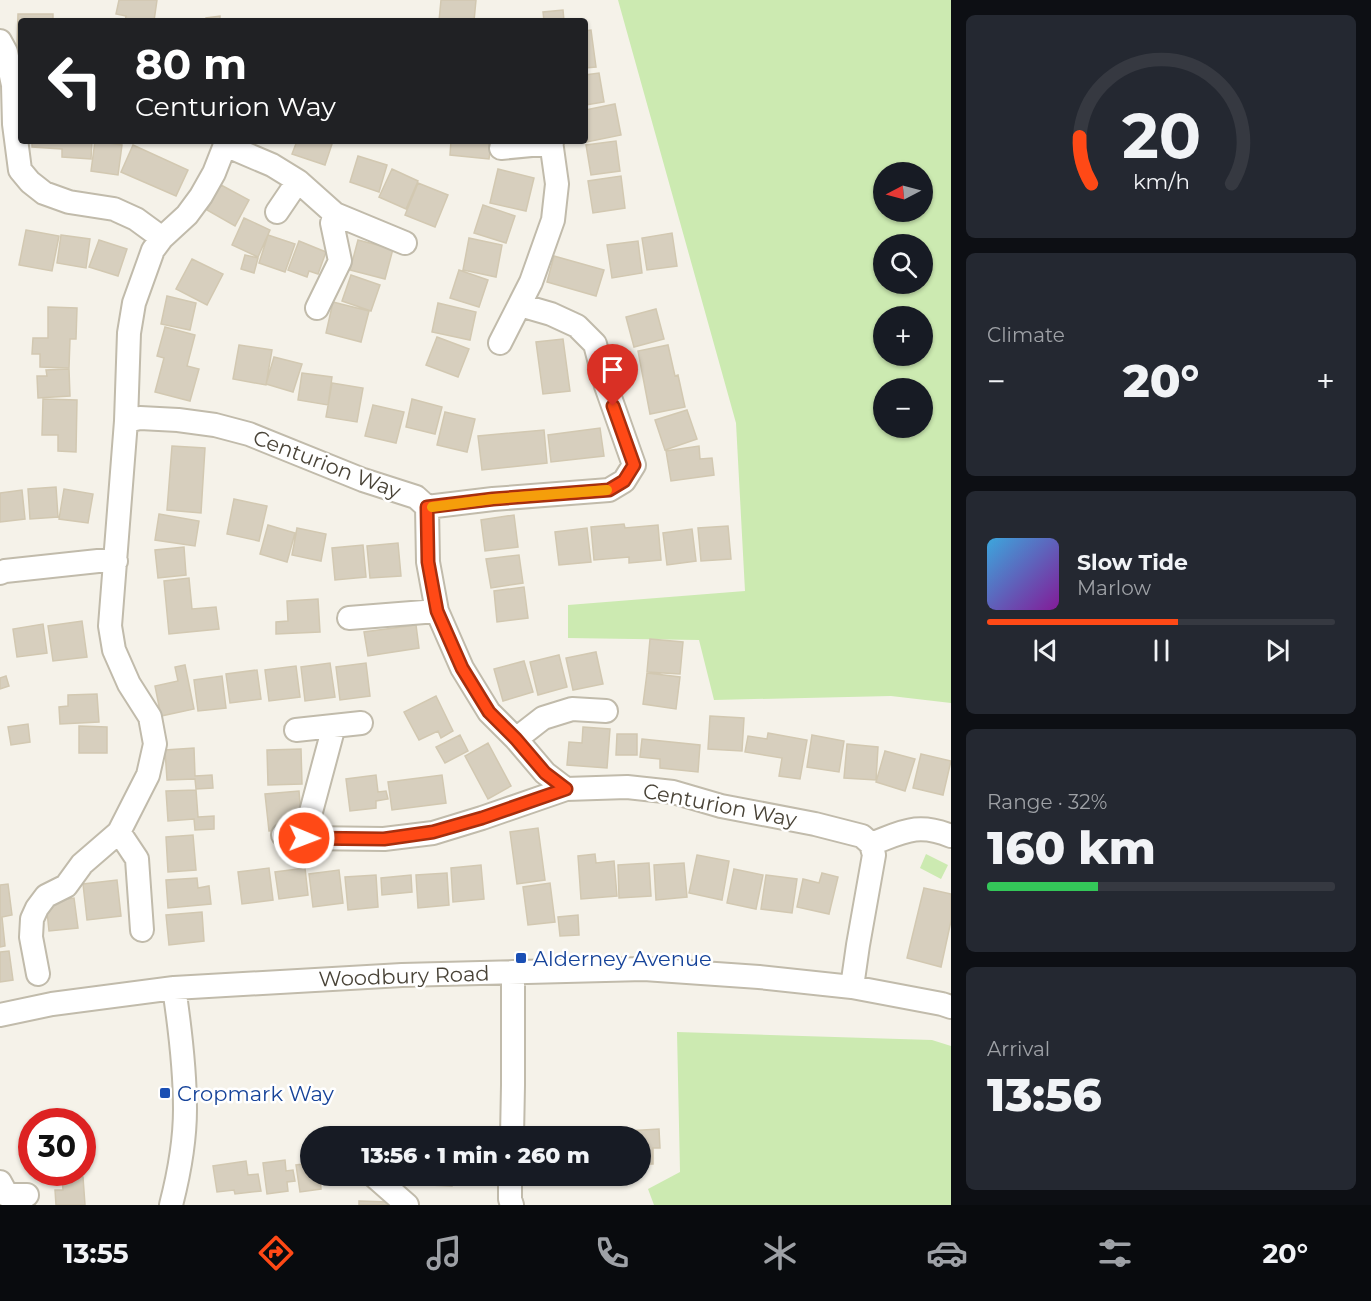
<!DOCTYPE html>
<html lang="en">
<head>
<meta charset="utf-8">
<style>
	:root { --surface:#171b24; --page:#242831; --text:#f1f3f6; --muted:#9ea1a6; --line:#363941; --accent:#ff4916 }
	body { margin:0; font-family:Montserrat,sans-serif; background:var(--page); color:var(--text); height:100vh; display:flex; flex-direction:column; font-size:22px; white-space:nowrap }
	* { box-sizing:border-box; margin:0 }
	p { font-size:20px; color:var(--muted) }
	.icon { flex:none; width:33px; height:33px; fill:none; stroke:currentColor; stroke-width:2; stroke-linecap:round; stroke-linejoin:round }
	.map { position:relative; flex:1; overflow:hidden }
	.drawer { display:flex; flex-direction:column; gap:15px; padding:15px; background:#0d0f14; width:420px }
	.drawer>* { flex:none }
	.guide { position:absolute; left:18px; top:18px; width:570px; height:126px; border-radius:6px; box-shadow:0 2px 4px #0004; background:#202124; color:#fff; overflow:hidden }
	.needle { width:39px; rotate:264deg }
	.controls { position:absolute; left:873px; top:162px; display:grid; gap:12px }
	.controls a { display:grid; place-items:center; width:60px; height:60px; border-radius:50%; background:var(--surface); box-shadow:0 2px 4px #0004; font-size:30px }
	.speed { position:absolute; left:18px; top:1108px; display:flex; gap:12px; font-size:30px; font-weight:700; text-align:center }
	.speed>* { display:grid; place-content:center; width:78px; height:78px; border-radius:50%; background:var(--surface); box-shadow:0 2px 4px #0004; line-height:1 }
	.speed .limit { border:9px solid #d22; background:#fff; color:#111 }
	.pin { position:absolute; display:grid; place-items:center; width:51px; height:51px; color:#fff; margin:-62px -26px; border-radius:50% 50% 50% 0; rotate:-45deg; box-shadow:0 0 6px #0007 }
	.pin .icon { rotate:45deg }
	.me { position:absolute; width:66px; margin:-33px; rotate:91deg; stroke-linejoin:round; filter:drop-shadow(0 0 4px #0008) }
	.turn { display:flex; align-items:center; gap:21px; height:126px; padding:0 18px; font-size:27px }
	.turn .icon { width:78px; height:78px; stroke-width:2.5 }
	.turn b { display:block; font-size:42px; line-height:51px }
	.big { font-size:45px; font-weight:800; line-height:1.1 }
	.drawer .widget { flex:1; display:flex; flex-direction:column; justify-content:center; gap:9px; min-width:0; padding:0 21px; border-radius:9px; background:var(--page) }
	.drawer .dial { align-items:center; gap:0 }
	.dial svg { height:156px; overflow:visible; fill:none; stroke:var(--line); stroke-width:7; stroke-linecap:round; text-anchor:middle }
	.dial text { fill:var(--text); stroke:none }
	.song { display:flex; align-items:center; gap:18px }
	.cover { width:72px; height:72px; border-radius:9px; background:linear-gradient(135deg,hsl(200 70% 55%),hsl(290 70% 35%)) }
	.played { height:6px; border-radius:3px; background:linear-gradient(90deg,var(--accent) 55%,var(--line) 55%) }
	.keys { display:flex; justify-content:space-around; direction:ltr }
	.heat { display:flex; justify-content:space-between; align-items:center; font-size:33px; direction:ltr }
	.charge { height:9px; border-radius:4px; background:linear-gradient(90deg,#34c759 32%,var(--line) 0) }
	.trip { position:absolute; left:300px; top:1126px; width:351px; height:60px; border-radius:30px; background:var(--surface); box-shadow:0 2px 4px #0004; font-weight:800; line-height:60px; text-align:center }
	.dock { display:flex; height:96px; justify-content:space-around; align-items:center; background:#090b0e; color:var(--muted) }
	.dock .icon { width:42px; height:42px }
	.dock .active { color:var(--accent) }
	.dock b { font-size:27px; color:var(--text) }
	main { display:flex; flex:1; min-height:0 }
	.map>svg:first-child { display:block }
	.green { fill:#cceab1; fill-rule:evenodd }
	.building { fill:#d7cfbe; stroke:#d2c8b1; stroke-width:1.5 }
	.lines { fill:none; stroke-linecap:round; stroke-linejoin:round }
	.minor-casing { stroke:#c1bbab; stroke-width:26 }
	.minor { stroke:#fff; stroke-width:22 }
	.route-casing { stroke:#a62f0e; stroke-width:15 }
	.route { stroke:#ff4916; stroke-width:10 }
	.slow { stroke:#f59e0b; stroke-width:10 }
	.transit-dot { fill:#1a4fb4; stroke:#fff; stroke-width:2 }
	.labels { text-anchor:middle; dominant-baseline:central; stroke-width:5; stroke-linejoin:round; paint-order:stroke }
	.street-label { font-size:21px; fill:#494337; stroke:#fff }
	.transit-label { font-size:21px; fill:#164399; stroke:#fff; text-anchor:start }
</style>
</head>
<body>
<main>
<div class="map">
<svg width="951" height="1205" viewBox="0 0 951 1205">
	<rect width="100%" height="100%" fill="#f5f2e9"/>
	<path class="green" d="M618,0H951V703L891,696L714,700L699,640L568,638V605L745,591L736,423ZM884,172H922V212H884ZM884,244H922V284H884ZM884,316H922V356H884ZM884,388H922V428H884Z
		M926,854L948,865L941,879L920,868Z
		M677,1032L932,1040L951,1046V1205H654L648,1189L680,1172Z"/>
	<path class="building" d="M119,0H157L154,21H125L126,16L116,14Z
		M441,0H476L474,21H439Z
		M563,10L564,21H544L543,12Z
		M18,14H53V21H21V48H17Z
		M220,16V21H206V18Z
		M591,30L596,67L585,68V31Z
		M599,73L604,102L585,105V75Z
		M615,104L621,135L582,143L581,141H585V110Z
		M32,141H92L91,159L62,157V149L32,147Z
		M95,141L122,145L118,175L91,171Z
		M297,141H333L325,165L292,154Z
		M451,141H477V143L491,144L489,159L450,155Z
		M616,141L620,171L591,175L586,145Z
		M133,145L188,170L176,196L121,172Z
		M358,156L387,165L379,192L350,182Z
		M392,169L418,181L406,209L379,197Z
		M498,169L534,178L526,211L490,203Z
		M621,176L625,208L593,213L588,181Z
		M418,183L448,195L435,227L405,215Z
		M221,185L249,200L235,226L207,210Z
		M483,205L515,216L506,243L474,233Z
		M244,218L270,230L258,257L232,245Z
		M26,230L59,236L52,271L19,265Z
		M672,233L677,266L647,270L642,238Z
		M61,235L90,239L86,268L57,263Z
		M268,235L295,244L285,272L259,263Z
		M469,238L502,245L496,277L463,270Z
		M99,240L127,249L118,276L89,267Z
		M358,240L393,249L385,279L350,270Z
		M299,241L326,252L318,274L309,271L307,277L288,270Z
		M638,241L642,273L612,278L607,245Z
		M245,255L258,258L254,273L241,269Z
		M554,256L604,270L596,296L547,282Z
		M192,259L223,274L207,305L176,289Z
		M459,270L488,280L479,307L450,298Z
		M351,275L380,285L371,311L342,301Z
		M167,296L196,303L190,330L161,324Z
		M333,302L369,311L361,342L326,333Z
		M438,303L476,312L470,340L432,332Z
		M48,307L77,308L76,339H70L69,368L40,367V354H32L33,338H48Z
		M656,309L664,339L634,347L626,317Z
		M165,327L195,335L187,366L199,369L190,401L155,392L164,358L157,356Z
		M437,337L469,349L458,377L426,365Z
		M563,339L570,391L543,394L536,342Z
		M239,345L272,350L266,385L233,379Z
		M668,345L675,376L678,375L685,407L650,414L638,351Z
		M274,357L302,364L293,392L266,384Z
		M69,369L70,396L38,398L37,376H47L46,370Z
		M302,373L332,377L328,405L298,400Z
		M332,383L363,388L357,422L326,417Z
		M43,399L77,400L76,452L58,451V435H42Z
		M412,399L442,407L435,434L406,427Z
		M373,405L404,412L396,443L365,436Z
		M687,410L697,439L665,450L655,420Z
		M445,412L475,419L467,452L437,445Z
		M600,428L604,456L551,462L548,435Z
		M544,430L547,463L482,470L478,436Z
		M172,446L205,448L201,513L167,510Z
		M699,446L700,459L712,458L714,475L671,481L666,451Z
		M56,487L58,517L30,519L28,489Z
		M64,489L93,494L88,523L59,519Z
		M22,490L25,519L0,522V493Z
		M234,499L267,506L259,541L227,534Z
		M159,514L199,521L195,546L155,540Z
		M514,515L518,547L485,551L481,520Z
		M624,524L625,528L658,525L661,560L629,563V557L594,560L591,527Z
		M268,525L295,533L287,562L260,554Z
		M728,526L731,559L701,561L698,528Z
		M297,528L326,534L321,561L292,555Z
		M587,528L591,562L559,565L555,532Z
		M692,529L696,561L667,565L663,533Z
		M398,543L401,576L370,578L367,546Z
		M363,545L366,577L335,580L332,548Z
		M184,547L186,575L158,578L155,550Z
		M519,555L523,583L491,588L486,559Z
		M189,578L192,609L216,607L219,629L169,634L164,581Z
		M524,587L528,618L497,622L494,591Z
		M318,599L320,632L276,634V622L288,621L287,601Z
		M82,621L87,657L53,661L48,626Z
		M43,624L47,653L17,657L13,629Z
		M416,625L419,648L368,656L364,632Z
		M650,639L683,642L680,674L647,672Z
		M596,652L603,684L573,690L566,658Z
		M559,655L567,687L538,695L530,662Z
		M524,661L533,692L503,701L494,669Z
		M330,663L335,697L305,701L301,667Z
		M366,663L370,696L340,700L336,667Z
		M185,665L194,709L161,716L155,686L178,681L175,667Z
		M296,666L300,697L269,701L265,670Z
		M257,670L261,699L230,703L226,674Z
		M647,673L680,677L676,709L643,704Z
		M6,676L9,686L0,689V678Z
		M222,676L226,708L198,711L194,680Z
		M97,694L99,722L60,724L59,707L68,706V695Z
		M436,696L453,731L441,738L438,731L419,740L404,712Z
		M710,716L744,718L742,751L708,749Z
		M28,724L30,742L11,745L8,727Z
		M79,726L107,727V753H79Z
		M583,727L610,729L607,768L567,765L569,742L582,743Z
		M768,733L807,740L800,779L779,776L782,758L745,752L748,736L767,739Z
		M617,734H637V755H616Z
		M460,735L468,751L445,763L436,747Z
		M812,735L844,741L839,772L807,767Z
		M642,739L700,745L698,772L660,768V759L640,757Z
		M488,743L511,786L488,799L465,756Z
		M847,744L878,747L876,780L844,778Z
		M194,748L195,776L212,775L213,788L196,789L195,779L167,780L165,750Z
		M301,749L302,784L268,785L267,750Z
		M885,751L915,759L905,791L876,782Z
		M921,754L951,761L943,795L913,788Z
		M376,775L378,792L386,791L388,799L376,801V808L350,811L346,779Z
		M442,775L446,803L392,810L388,782Z
		M196,790L198,817L214,816V829L195,830L194,819L168,821L166,791Z
		M299,791L302,828L269,831L265,794Z
		M538,828L545,880L517,884L510,832Z
		M193,835L196,870L168,872L166,837Z
		M595,854L596,863L614,861L617,896L581,899L578,856Z
		M697,855L729,861L722,900L689,893Z
		M649,863L651,896L619,898L618,865Z
		M684,863L687,897L656,900L654,865Z
		M481,865L484,899L453,902L451,868Z
		M269,868L273,900L242,904L238,872Z
		M305,868L308,895L279,899L275,872Z
		M734,869L763,875L756,909L727,903Z
		M339,870L343,903L313,907L309,874Z
		M447,873L449,905L418,908L416,875Z
		M822,873L838,877L829,914L797,907L803,879L819,883Z
		M376,875L378,907L348,910L345,877Z
		M411,875L412,892L382,895L381,878Z
		M766,875L797,879L792,913L761,909Z
		M197,878L198,888L209,886L211,904L168,908L166,880Z
		M117,880L121,916L87,920L83,884Z
		M550,883L555,922L528,925L523,887Z
		M8,884L12,915L2,917L5,946L0,947V885Z
		M924,888L951,894V921L941,967L907,958Z
		M74,898L78,928L49,931L46,902Z
		M202,912L204,941L169,945L166,915Z
		M578,915L579,935L560,936L558,917Z
		M9,951L13,980L0,982V952Z
		M659,1129L660,1148H653V1164H640V1137H626V1131Z
		M591,1134V1137H530Z
		M285,1160L286,1171L293,1170L295,1181L287,1182L288,1191L267,1194L263,1163Z
		M246,1161L248,1175L258,1174L261,1191L235,1194L234,1190L217,1192L213,1166Z
		M310,1163V1176H320L321,1189L300,1192L296,1165Z
		M54,1173H82V1176L55,1178Z
		M405,1176H453L452,1186L405,1184Z
		M83,1177L85,1205H56L55,1190H63L62,1178Z
		M359,1201L388,1202V1205H359Z"/>
	<g class="lines">
		<defs>
			<path id="minor" d="M0,41L6,52L13,85L14,124L20,170L30,182L44,193L69,202L114,209L136,219L162,238
				M225,145L272,165L298,181L335,214L405,243
				M501,148L552,143
				M277,212L298,181
				M317,308L340,261L332,223L335,214
				M500,343L531,282L553,220L557,184L551,141
				M126,421L140,418L178,420L215,425L249,434L363,480L416,497L427,507L428,562L437,611L462,668L489,712L516,739L545,773L566,789L627,787L673,792L721,806L815,824L862,836L871,844L874,855L858,945L852,987
				M427,507L493,499L609,490L624,481L634,465L606,386L595,344L577,326L551,314L520,305
				M0,573L5,571L98,561H116
				M349,618L437,611
				M296,730L361,723
				M516,739L543,718L572,709L606,711
				M119,832L148,775L155,744L150,717L129,684L114,650L110,626L126,421L129,333L134,303L153,250L162,238L187,215L201,196L214,173L225,145L226,141
				M283,835L304,838L384,839L433,833L482,818L566,789
				M304,838L334,726
				M871,844C903,832 917,822 951,836
				M38,974L31,937L32,919L37,908L46,896L66,886L82,864L119,832L137,859L142,930
				M0,1015L52,1004L174,988L402,975L644,969L759,977L852,987L942,1004L951,1007
				M512,1137L513,1085V972
				M374,1176L407,1205
				M510,1176V1199L512,1205
				M0,1182L7,1195H27
				M171,1205C179,1174 185,1141 185,1109C185,1068 180,1028 174,988"/>
		</defs>
		<use href="#minor" class="minor-casing"/>
		<use href="#minor" class="minor"/>
	</g>
	<g class="lines">
		<defs>
			<path id="route" d="M304,838L384,839L433,832L482,818L566,789L545,773L516,739L489,712L462,668L437,611L428,562L427,507L493,499L609,490L624,481L634,465L613,406"/>
		</defs>
		<use href="#route" class="route-casing"/>
		<use href="#route" class="route"/>
		<path class="slow" d="M432,507L493,499L607,490"/>
	</g>
	<g class="transit-dot">
		<rect x="515" y="952" width="12" height="12" rx="3"/>
		<rect x="159" y="1087" width="12" height="12" rx="3"/>
	</g>
	<g class="labels">
		<g class="street-label">
			<text transform="translate(327 464) rotate(21)">Centurion Way</text>
			<text transform="translate(720 805) rotate(11)">Centurion Way</text>
			<text transform="translate(404 976) rotate(-2)">Woodbury Road</text>
		</g>
		<g class="transit-label">
			<text x="533" y="958">Alderney Avenue</text>
			<text x="177" y="1093">Cropmark Way</text>
		</g>
	</g>
</svg>
<div class="controls">
<a><svg class="needle" viewBox="-14 -14 28 28"><path d="M0-13l5 13h-10z" fill="#e53935"/><path d="M0 13l5-13h-10z" fill="#9ea1a6"/></svg></a>
<a><svg class="icon" aria-label="search" viewBox="0 0 24 24"><circle cx="10" cy="10" r="6"/><path d="M15 15l6 6"/></svg></a>
<a>+</a>
<a>−</a>
</div>
<div class="speed"><div class="limit">30</div></div>
<div class="pin" style="left:613px;top:406px;background:#d93025"><svg class="icon" aria-label="arrive" viewBox="0 0 24 24"><path d="M6 21V4h12l-3 4 3 4H6"/></svg></div>
<svg class="me" style="left:304px;top:838px" viewBox="-20 -20 40 40"><circle r="17" fill="#ff4916" stroke="#fff" stroke-width="3"/><path d="M0-11L8 9 0 5-8 9z" fill="#fff"/></svg>
<div class="trip">13:56 · 1 min · 260 m</div>
<div class="guide">
<div class="turn"><svg class="icon" aria-label="left" viewBox="0 0 24 24"><path d="M17 20v-9H6M10 6l-5 5 5 5"/></svg><div><b>80 m</b>Centurion Way</div></div>
</div>
</div>
<section class="drawer">
<div class="widget dial"><svg viewBox="0 0 100 80">
<path d="M14 69A42 42 0 1 1 86 69"/>
<path d="M14 69A42 42 0 0 1 8 45" stroke="#ff4916"/>
<text x="50" y="56" font-size="32" font-weight="700">20</text>
<text x="50" y="72" font-size="11">km/h</text>
</svg></div>
<div class="widget"><p>Climate</p>
<div class="heat"><a>−</a><b class="big">20°</b><a>+</a></div>
</div>
<div class="widget">
<div class="song"><i class="cover"></i><div><b>Slow Tide</b><p>Marlow</p></div></div>
<div class="played"></div>
<div class="keys"><svg class="icon" aria-label="previous" viewBox="0 0 24 24"><path d="M18 5L8 12l10 7zM5 5v14"/></svg><svg class="icon" aria-label="pause" viewBox="0 0 24 24"><path d="M8 5v14M16 5v14"/></svg><svg class="icon" aria-label="next" viewBox="0 0 24 24"><path d="M6 5l10 7-10 7zM19 5v14"/></svg></div>
</div>
<div class="widget"><p>Range · 32%</p><b class="big">160 km</b><div class="charge"></div></div>
<div class="widget"><p>Arrival</p><b class="big">13:56</b></div>
</section>
</main>
<nav class="dock">
<b>13:55</b>
<svg class="icon active" aria-label="directions" viewBox="0 0 24 24"><path d="M12 3l9 9-9 9-9-9zM9 14v-3h6M13 9l2 2-2 2"/></svg>
<svg class="icon" aria-label="music" viewBox="0 0 24 24"><path d="M9 18V5l10-2v13"/><circle cx="6" cy="18" r="3"/><circle cx="16" cy="16" r="3"/></svg>
<svg class="icon" aria-label="phone" viewBox="0 0 24 24"><path d="M5 4h4l2 5-3 2q2 4 5 5l2-3 5 2v4C11 20 4 13 5 4z"/></svg>
<svg class="icon" aria-label="climate" viewBox="0 0 24 24"><path d="M12 3v18M4 7l16 10M4 17L20 7"/></svg>
<svg class="icon" aria-label="car" viewBox="0 0 24 24"><path d="M5 17H2v-5l4-1 3-4h7l3 4 3 1v5h-3M9 17h6M6 11h13"/><circle cx="7" cy="17" r="2"/><circle cx="17" cy="17" r="2"/></svg>
<svg class="icon" aria-label="filters" viewBox="0 0 24 24"><path d="M4 7h16M4 17h16"/><circle cx="9" cy="7" r="2"/><circle cx="15" cy="17" r="2"/></svg>
<b>20°</b>
</nav>
</body>
</html>
